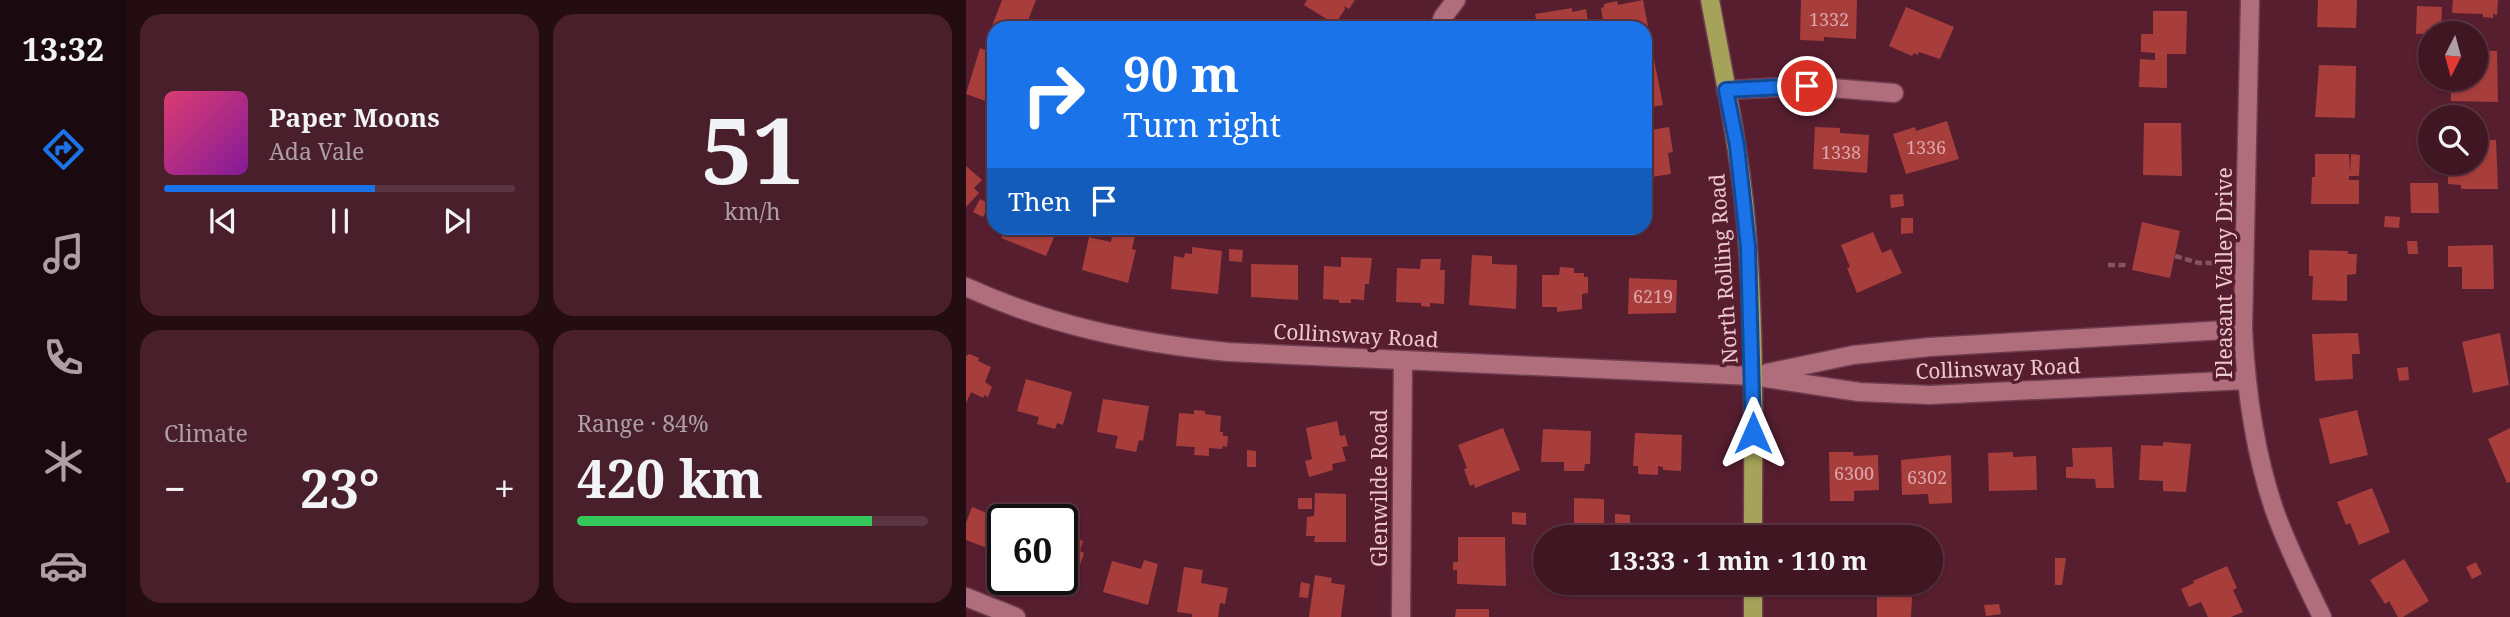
<!DOCTYPE html>
<html lang="en">
<head>
<meta charset="utf-8">
<style>
	:root { --surface:#411623; --page:#481f2b; --text:#f1f3f6; --muted:#ae9fa6; --line:#5a3541; --accent:#1a73e8 }
	body { margin:0; font-family:"Noto Serif",serif; background:var(--page); color:var(--text); height:100vh; display:flex; flex-direction:column; font-size:26px; white-space:nowrap }
	* { box-sizing:border-box; margin:0 }
	p { font-size:23px; color:var(--muted) }
	.icon { flex:none; width:38px; height:38px; fill:none; stroke:currentColor; stroke-width:2; stroke-linecap:round; stroke-linejoin:round }
	.map { position:relative; flex:1; overflow:hidden }
	.details { display:flex; flex-direction:column; gap:14px; padding:14px; background:#240c13; width:840px }
	.details>* { flex:none }
	.banner { position:absolute; left:21px; top:21px; width:665px; height:214px; border-radius:21px; box-shadow:0 2px 5px #0004,0 0 0 2px var(--line); background:#1a73e8; color:#fff; overflow:hidden }
	.needle { width:46px; rotate:186deg }
	.fabs { position:absolute; left:1452px; top:21px; display:grid; gap:14px }
	.fabs a { display:grid; place-items:center; width:70px; height:70px; border-radius:50%; background:var(--surface); box-shadow:0 2px 5px #0004,0 0 0 2px var(--line); font-size:35px }
	.speed { position:absolute; left:21px; top:504px; display:flex; gap:14px; font-size:35px; font-weight:700; text-align:center }
	.speed>* { display:grid; place-content:center; width:91px; height:91px; border-radius:50%; background:var(--surface); box-shadow:0 2px 5px #0004,0 0 0 2px var(--line); line-height:1 }
	.speed .limit { border:4px solid #111; border-radius:10px; background:#fff; color:#111 }
	.pin { position:absolute; display:grid; place-items:center; width:60px; height:60px; color:#fff; margin:-30px; border:4px solid #fff; border-radius:50%; box-shadow:0 2px 7px #0007 }
	.me { position:absolute; width:77px; margin:-38px; rotate:0deg; stroke-linejoin:round; filter:drop-shadow(0 0 5px #0008) }
	.turn { display:flex; align-items:center; gap:24px; height:147px; padding:0 21px; font-size:32px }
	.turn .icon { width:91px; height:91px; stroke-width:2.5 }
	.turn b { display:block; font-size:49px; line-height:60px }
	.then { display:flex; align-items:center; height:66px; padding:0 21px; background:#0003; gap:14px; font-size:26px }
	.big { font-size:52px; font-weight:700; line-height:1.1 }
	.details .widget { flex:1; display:flex; flex-direction:column; justify-content:center; gap:10px; min-width:0; padding:0 24px; border-radius:21px; background:var(--page) }
	.details .dial { align-items:center; gap:0 }
	.dial b { font-size:91px; line-height:1 }
	.song { display:flex; align-items:center; gap:21px }
	.cover { width:84px; height:84px; border-radius:10px; background:linear-gradient(135deg,hsl(340 70% 55%),hsl(290 70% 35%)) }
	.played { height:7px; border-radius:4px; background:linear-gradient(90deg,var(--accent) 60%,var(--line) 60%) }
	.keys { display:flex; justify-content:space-around; direction:ltr }
	.heat { display:flex; justify-content:space-between; align-items:center; font-size:38px; direction:ltr }
	.charge { height:10px; border-radius:5px; background:linear-gradient(90deg,#34c759 84%,var(--line) 0) }
	.details .tiles { flex:1; display:grid; gap:14px; grid-template-columns:repeat(2,1fr) }
	.trip { position:absolute; left:567px; top:525px; width:410px; height:70px; border-radius:35px; background:var(--surface); box-shadow:0 2px 5px #0004,0 0 0 2px var(--line); font-weight:700; line-height:70px; text-align:center }
	main { display:flex; flex:1; min-height:0 }
	.menu { display:flex; flex-direction:column; width:126px; justify-content:space-around; align-items:center; background:#1a090e; color:var(--muted) }
	.menu .icon { width:49px; height:49px }
	.menu .current { color:var(--accent) }
	.menu b { font-size:32px; color:var(--text) }
	.map>svg:first-child { display:block }
	.building { fill:#a83e3c }
	.lines { fill:none; stroke-linecap:round; stroke-linejoin:round }
	.minor-casing { stroke:#6f3d4e; stroke-width:21 }
	.major-casing { stroke:#6f3d4e; stroke-width:21 }
	.path { stroke:#865361; stroke-width:4.5; stroke-dasharray:7 3.5; stroke-linecap:butt }
	.minor { stroke:#b06e7d; stroke-width:18 }
	.major { stroke:#a5a25a; stroke-width:18 }
	.route-casing { stroke:#114b97; stroke-width:18 }
	.route { stroke:#1a73e8; stroke-width:12 }
	.labels { text-anchor:middle; dominant-baseline:central; stroke-width:7; stroke-linejoin:round; paint-order:stroke }
	.number-label { font-size:18px; fill:#dba5aa }
	.street-label { font-size:21px; fill:#ecc7ce; stroke:#571e2f }
</style>
</head>
<body>
<main>
<nav class="menu">
<b>13:32</b>
<svg class="icon current" aria-label="directions" viewBox="0 0 24 24"><path d="M12 3l9 9-9 9-9-9zM9 14v-3h6M13 9l2 2-2 2"/></svg>
<svg class="icon" aria-label="music" viewBox="0 0 24 24"><path d="M9 18V5l10-2v13"/><circle cx="6" cy="18" r="3"/><circle cx="16" cy="16" r="3"/></svg>
<svg class="icon" aria-label="phone" viewBox="0 0 24 24"><path d="M5 4h4l2 5-3 2q2 4 5 5l2-3 5 2v4C11 20 4 13 5 4z"/></svg>
<svg class="icon" aria-label="climate" viewBox="0 0 24 24"><path d="M12 3v18M4 7l16 10M4 17L20 7"/></svg>
<svg class="icon" aria-label="car" viewBox="0 0 24 24"><path d="M5 17H2v-5l4-1 3-4h7l3 4 3 1v5h-3M9 17h6M6 11h13"/><circle cx="7" cy="17" r="2"/><circle cx="17" cy="17" r="2"/></svg>
</nav>
<section class="details">
<div class="tiles">
<div class="widget">
<div class="song"><i class="cover"></i><div><b>Paper Moons</b><p>Ada Vale</p></div></div>
<div class="played"></div>
<div class="keys"><svg class="icon" aria-label="previous" viewBox="0 0 24 24"><path d="M18 5L8 12l10 7zM5 5v14"/></svg><svg class="icon" aria-label="pause" viewBox="0 0 24 24"><path d="M8 5v14M16 5v14"/></svg><svg class="icon" aria-label="next" viewBox="0 0 24 24"><path d="M6 5l10 7-10 7zM19 5v14"/></svg></div>
</div>
<div class="widget dial"><b>51</b><p>km/h</p></div>
<div class="widget"><p>Climate</p>
<div class="heat"><a>−</a><b class="big">23°</b><a>+</a></div>
</div>
<div class="widget"><p>Range · 84%</p><b class="big">420 km</b><div class="charge"></div></div>
</div>
</section>
<div class="map">
<svg width="1544" height="617" viewBox="0 0 1544 617">
	<rect width="100%" height="100%" fill="#571e2f"/>
	<path class="building" d="M36,0H70L62,20L75,25L73,28L26,26Z
		M341,0H389L383,9L378,6L379,9L370,23H367L338,5Z
		M677,0L685,42L679,43V28H638L635,8L638,7V4L651,1L652,5Z
		M835,0H891L890,39L858,37V41L834,40Z
		M1352,0H1391L1390,28L1351,27Z
		M1487,0H1532L1531,15L1527,14V18L1517,17V14L1486,13Z
		M1451,6L1476,7L1475,33L1450,34Z
		M940,7L988,27L974,59L953,52L952,55L948,53L946,56L923,46Z
		M606,8V12L620,9L623,28H572L569,14Z
		M1187,11H1221L1220,54H1201V88L1173,87L1174,59L1189,60V53L1175,52V34H1187Z
		M14,48L28,53V104L0,94Z
		M1510,50L1531,51L1532,102L1485,101V84H1494V79H1510Z
		M688,59L697,105L679,108V61Z
		M1353,65L1390,66L1389,118L1349,117Z
		M981,121L993,159L940,174L927,134L949,127L950,131Z
		M1178,123H1215L1216,176L1177,175Z
		M703,127L707,152L702,153L705,174L679,178V131Z
		M849,127L874,128V133L903,135L901,173L847,169Z
		M1510,140H1530L1532,189H1495V185L1482,184V167H1496V163H1510Z
		M1349,154H1383L1384,172L1385,154L1394,155L1393,176H1383V180H1393V204H1345L1346,177H1349Z
		M0,166L16,180L8,188L13,193L0,207Z
		M1444,183H1472L1473,213H1445Z
		M937,194L938,206L925,208L924,195Z
		M14,199L24,204L17,217L7,212Z
		M1419,216L1434,217L1433,228L1418,227Z
		M935,218H947V233L935,234Z
		M1176,222L1214,231L1204,278L1166,270Z
		M40,228H92L80,256L35,238Z
		M147,231L169,236L166,249L170,250L162,283L116,270L123,237L145,242Z
		M907,232L916,253L925,249L936,273L891,293L881,268L884,267L875,245Z
		M1441,241H1451L1452,254H1442Z
		M1527,245L1528,289H1496V267H1482V246Z
		M226,247L256,251L252,294L205,289L208,256L218,258L219,253L226,254Z
		M263,249L277,250L276,262L263,261Z
		M1343,250L1382,251V254H1391L1390,274L1381,275V301L1346,300L1347,276H1343Z
		M506,255L526,256V264L551,265L550,309L503,305Z
		M375,257L406,258L403,284H399L398,300L385,299V303H373V300L357,299L358,266L375,267Z
		M455,259H475L474,270H479L478,304L464,303V307L455,306V303L430,302L431,268L454,269Z
		M285,264L332,265V300L285,297Z
		M594,267L608,268V273H618V277H622V293L616,294V309L591,312V307H576V275H593Z
		M663,278L711,280L710,313L662,314Z
		M1392,333L1394,354H1386L1387,379L1349,381L1346,334Z
		M1534,333L1543,385L1507,393L1496,342Z
		M3,354L13,358L12,361L25,367L19,382L26,387L22,397L18,395L17,398L5,392L0,403V356Z
		M1442,367L1443,380L1433,381L1431,368Z
		M60,379L106,392L97,425L91,423L89,429L71,424L73,417L51,411Z
		M137,399L183,406L177,441L173,440L170,452L149,448L152,436L131,432Z
		M228,410L239,411V414L255,416L254,432H257V436H262L261,447L257,446L256,449L243,448V456L228,455L229,447L210,446L213,413L228,414Z
		M1391,410L1402,455L1364,464L1353,419Z
		M371,421L374,436L379,435L382,446L376,447L380,461L366,464L367,470L343,477L339,461L346,459L340,428Z
		M537,428L554,470L509,488L508,484L504,486L498,469L501,468L492,445Z
		M1544,428V482L1541,483L1522,439Z
		M577,429L625,431L624,464H619L618,471H598V462H575Z
		M669,433L716,435L715,471L697,470V467L692,466V475L672,474V466H667Z
		M1197,442L1225,444L1220,492L1197,491V481L1173,480L1175,445L1197,446Z
		M1146,447L1148,488H1130L1129,479L1100,478V467H1107L1106,448Z
		M281,450L290,451V467H281Z
		M863,452H887L888,456L912,455L913,490L888,491V501H864Z
		M1047,452V457L1070,456L1071,490L1023,491L1022,453Z
		M985,455L986,503L963,504L962,494L936,495L935,460Z
		M1406,488L1424,532L1393,545L1384,523L1380,525L1371,502Z
		M349,493L380,494V542H348L349,536H340L341,517L348,516Z
		M332,498H346V509H332Z
		M608,498L638,499V526H608Z
		M33,506L53,513L51,520H37V554L0,540V523L6,507L29,516Z
		M546,512L560,513V525L546,524Z
		M649,514L664,515V527L649,526Z
		M96,534L117,541L114,551L118,553L113,568L108,566L103,580L96,578Z
		M492,537H539L540,586L491,584V570H487V562H492Z
		M1089,558H1100L1096,585H1089Z
		M1438,559L1463,601L1437,617H1432L1423,601L1419,604L1404,580Z
		M178,560L192,564L182,605L137,592L146,561L175,569Z
		M1510,562L1516,574L1506,579L1500,567Z
		M1261,566L1271,588L1267,590L1277,612L1265,617H1242L1235,602L1223,607L1215,589L1228,583L1227,581Z
		M218,567L237,570L235,583L262,588L259,604L254,603L252,617H226V614L211,612Z
		M349,575L366,578L365,583L379,585L375,617H343Z
		M335,582L344,584L342,598L333,597Z
		M682,583H717V586L682,587Z
		M911,597H946L945,617H911Z
		M1033,604L1035,614L1020,616L1018,605Z
		M490,609H523V617H489Z"/>
	<g class="lines">
		<defs>
			<path id="minor" d="M1284,0L1277,329C1280,390 1288,450 1308,509C1321,546 1339,582 1356,617
				M473,28L477,17L490,0
				M760,90L841,86L928,93
				M0,287C86,326 169,343 262,352L787,376L893,392L964,395L1279,380
				M801,373L887,355L964,347L1277,329
				M0,597L50,617
				M435,617L437,360"/>
			<path id="major" d="M744,0C759,82 777,165 782,248C789,344 787,441 787,537
				M787,617V583"/>
		</defs>
		<use href="#minor" class="minor-casing"/>
		<use href="#major" class="major-casing"/>
		<path class="path" d="M1209,256L1233,263H1251
			M1142,265H1162"/>
		<use href="#minor" class="minor"/>
		<use href="#major" class="major"/>
	</g>
	<g class="lines">
		<defs>
			<path id="route" d="M787,433L782,247L771,146L760,90L841,86"/>
		</defs>
		<use href="#route" class="route-casing"/>
		<use href="#route" class="route"/>
	</g>
	<g class="labels">
		<g class="number-label">
			<text x="863" y="19">1332</text>
			<text x="960" y="147">1336</text>
			<text x="875" y="152">1338</text>
			<text x="687" y="296">6219</text>
			<text x="888" y="473">6300</text>
			<text x="961" y="477">6302</text>
		</g>
		<g class="street-label">
			<text transform="translate(757 269) rotate(-94)">North Rolling Road</text>
			<text transform="translate(1258 273) rotate(-90)">Pleasant Valley Drive</text>
			<text transform="translate(390 335) rotate(3)">Collinsway Road</text>
			<text transform="translate(1032 368) rotate(-2)">Collinsway Road</text>
			<text transform="translate(413 488) rotate(-90)">Glenwilde Road</text>
		</g>
	</g>
</svg>
<div class="fabs">
<a><svg class="needle" viewBox="-14 -14 28 28"><path d="M0-13l5 13h-10z" fill="#e53935"/><path d="M0 13l5-13h-10z" fill="#ae9fa6"/></svg></a>
<a><svg class="icon" aria-label="search" viewBox="0 0 24 24"><circle cx="10" cy="10" r="6"/><path d="M15 15l6 6"/></svg></a>
</div>
<div class="speed"><div class="limit">60</div></div>
<div class="pin" style="left:841px;top:86px;background:#d93025"><svg class="icon" aria-label="arrive" viewBox="0 0 24 24"><path d="M6 21V4h12l-3 4 3 4H6"/></svg></div>
<svg class="me" style="left:787px;top:433px" viewBox="-20 -20 40 40"><path d="M0-17L14 15 0 8-14 15z" fill="#1a73e8" stroke="#fff" stroke-width="4"/></svg>
<div class="trip">13:33 · 1 min · 110 m</div>
<div class="banner">
<div class="turn"><svg class="icon" aria-label="right" viewBox="0 0 24 24"><path d="M7 20v-9h11M14 6l5 5-5 5"/></svg><div><b>90 m</b>Turn right</div></div>
<div class="then">Then<svg class="icon" aria-label="arrive" viewBox="0 0 24 24"><path d="M6 21V4h12l-3 4 3 4H6"/></svg></div>
</div>
</div>
</main>
</body>
</html>
